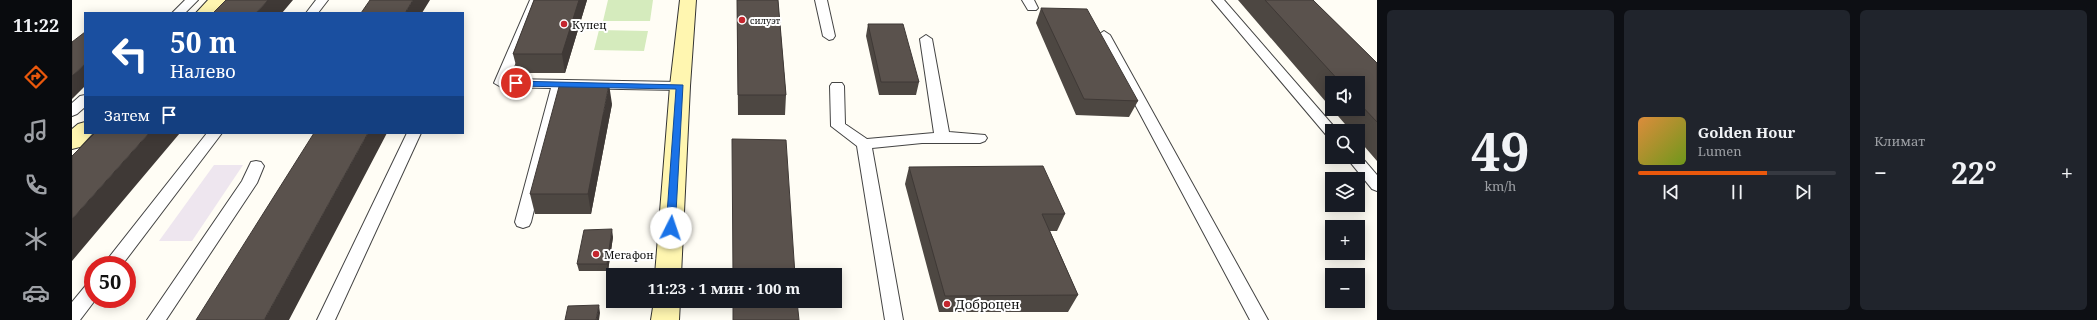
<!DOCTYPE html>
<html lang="ru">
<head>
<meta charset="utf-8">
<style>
	:root { --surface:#171b24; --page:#20242c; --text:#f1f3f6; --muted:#9ea1a6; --line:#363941; --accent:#ea580c }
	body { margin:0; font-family:"Noto Serif",serif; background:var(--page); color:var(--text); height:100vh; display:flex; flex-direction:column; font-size:15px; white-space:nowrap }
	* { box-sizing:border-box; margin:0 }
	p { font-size:13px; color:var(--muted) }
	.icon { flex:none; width:22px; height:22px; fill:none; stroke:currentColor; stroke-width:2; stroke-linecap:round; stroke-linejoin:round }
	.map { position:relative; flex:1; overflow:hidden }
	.sheet { display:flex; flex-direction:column; gap:10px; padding:10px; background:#0d0f14; width:720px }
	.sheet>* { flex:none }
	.hud { position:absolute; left:12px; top:12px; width:380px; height:122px; border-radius:0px; box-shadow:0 2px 10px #0003; background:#1a4fa0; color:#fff; overflow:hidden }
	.controls { position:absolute; left:1253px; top:76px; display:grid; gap:8px }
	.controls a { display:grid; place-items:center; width:40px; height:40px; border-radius:0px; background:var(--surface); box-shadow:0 2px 10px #0003; font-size:20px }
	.speed { position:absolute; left:12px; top:256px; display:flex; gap:8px; font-size:20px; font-weight:700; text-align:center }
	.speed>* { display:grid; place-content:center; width:52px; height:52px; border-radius:50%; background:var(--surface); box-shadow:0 2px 10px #0003; line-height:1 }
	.speed .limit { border:6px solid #d22; background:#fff; color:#111 }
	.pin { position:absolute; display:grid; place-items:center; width:34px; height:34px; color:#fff; margin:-17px; border:2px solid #fff; border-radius:50%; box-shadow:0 1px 4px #0007 }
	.me { position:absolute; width:44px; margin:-22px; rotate:4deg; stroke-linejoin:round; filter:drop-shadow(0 0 3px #0008) }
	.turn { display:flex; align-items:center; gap:14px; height:84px; padding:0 20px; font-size:18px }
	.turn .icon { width:52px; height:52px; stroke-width:2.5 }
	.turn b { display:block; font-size:28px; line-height:34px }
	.then { display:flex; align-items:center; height:38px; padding:0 20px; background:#0003; gap:8px; font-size:15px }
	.big { font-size:30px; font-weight:700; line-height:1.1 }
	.sheet .widget { flex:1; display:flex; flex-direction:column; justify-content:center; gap:6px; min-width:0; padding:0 14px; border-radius:6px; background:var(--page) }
	.sheet .dial { align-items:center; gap:0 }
	.dial b { font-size:52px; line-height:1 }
	.song { display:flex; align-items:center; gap:12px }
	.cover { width:48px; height:48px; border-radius:6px; background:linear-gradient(135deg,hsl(30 70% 55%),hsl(80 70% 35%)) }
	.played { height:4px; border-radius:2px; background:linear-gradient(90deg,var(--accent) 65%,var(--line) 65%) }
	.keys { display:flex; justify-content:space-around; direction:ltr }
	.heat { display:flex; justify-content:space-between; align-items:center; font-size:22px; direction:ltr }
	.sheet .tiles { flex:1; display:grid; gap:10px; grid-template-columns:repeat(3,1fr) }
	.trip { position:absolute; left:534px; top:268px; width:236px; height:40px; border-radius:0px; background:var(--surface); box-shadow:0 2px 10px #0003; font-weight:700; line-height:40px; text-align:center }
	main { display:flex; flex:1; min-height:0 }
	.dock { display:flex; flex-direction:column; width:72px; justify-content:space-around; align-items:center; background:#090b0e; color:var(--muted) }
	.dock .icon { width:28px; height:28px }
	.dock .active { color:var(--accent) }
	.dock b { font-size:18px; color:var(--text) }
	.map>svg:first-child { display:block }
	.industrial { fill:#eee6ef }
	.green { fill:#d5ebbd }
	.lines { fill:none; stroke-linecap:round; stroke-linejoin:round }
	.lane-casing { stroke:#444; stroke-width:2 }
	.secondary-casing { stroke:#333; stroke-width:2 }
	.lane { fill:#fff; fill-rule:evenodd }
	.secondary { fill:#fff6b0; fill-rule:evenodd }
	.wall { fill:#4d4742 }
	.shaded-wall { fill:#3f3936 }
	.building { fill:#5a524d; stroke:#3f3936 }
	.route { fill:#1a73e8; stroke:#114b97 }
	.poi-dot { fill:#c4262e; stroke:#fff; stroke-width:1.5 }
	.labels { text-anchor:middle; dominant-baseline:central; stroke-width:4; stroke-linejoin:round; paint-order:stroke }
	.far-poi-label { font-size:9px; fill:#111; stroke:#fff; text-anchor:start }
	.poi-label { font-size:11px; fill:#111; stroke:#fff; text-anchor:start }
	.near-poi-label { font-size:13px; fill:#111; stroke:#fff; text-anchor:start }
</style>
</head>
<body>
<main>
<nav class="dock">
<b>11:22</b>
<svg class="icon active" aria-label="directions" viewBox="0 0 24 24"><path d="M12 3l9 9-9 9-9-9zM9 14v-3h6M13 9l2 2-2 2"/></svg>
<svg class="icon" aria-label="music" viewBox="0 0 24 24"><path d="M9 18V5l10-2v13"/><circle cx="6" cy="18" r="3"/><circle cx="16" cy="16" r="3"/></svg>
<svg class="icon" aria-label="phone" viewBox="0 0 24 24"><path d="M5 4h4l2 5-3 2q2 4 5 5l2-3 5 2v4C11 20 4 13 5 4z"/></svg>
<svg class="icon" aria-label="climate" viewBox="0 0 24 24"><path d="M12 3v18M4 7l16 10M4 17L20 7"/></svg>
<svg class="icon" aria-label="car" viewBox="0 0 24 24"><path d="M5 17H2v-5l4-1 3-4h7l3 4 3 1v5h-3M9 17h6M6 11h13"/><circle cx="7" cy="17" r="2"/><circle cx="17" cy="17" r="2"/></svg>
</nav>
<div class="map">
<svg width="1305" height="320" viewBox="0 0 1305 320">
	<rect width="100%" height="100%" fill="#fffdf5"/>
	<path class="industrial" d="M142,165H171L120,241H87Z"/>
	<path class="green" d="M536,0H581L578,21H531Z
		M527,30L576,31L572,51L522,50Z"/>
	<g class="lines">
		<defs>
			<path id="lane" d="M113,0H126L113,13H100Z
				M244,0H256L246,13H234Z
				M458,0H470L437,79L608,82L615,86L608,90L492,88L459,222L457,226L451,228L445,226L443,222L479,88L429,87L422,83Z
				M743,0H755L763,36L761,39L757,40L751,36Z
				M950,0H962L966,8L964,10H956Z
				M1140,0H1152L1265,130L1266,131H1260V138L1255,136Z
				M1032,31L1038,35L1196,320H1178L1026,35Z
				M854,35L860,39L877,132L913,135L915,138L913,141L908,143H850L800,148L831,320H813L785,146L759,126L758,86L760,83H770L772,86L773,124L795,139L862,133L848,39Z
				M13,95V107L5,114L0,116V103L8,96Z
				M135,133H150L50,265H31Z
				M335,133H349L263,320H245Z
				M1286,153L1305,175V191L1300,189L1274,157H1286Z
				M184,161L189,162L192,166L185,183L94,320H75L170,181L179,162Z
				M21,282V299H24L8,320H0V302L15,284Z"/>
			<path id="secondary" d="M136,0H154L143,13H124Z
				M608,0H624L618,86L609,275H583L598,86Z
				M13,122V133H21L8,147L0,149V129L6,124Z
				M582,301H608L607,320H579Z"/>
		</defs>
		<use href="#lane" class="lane-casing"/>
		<use href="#secondary" class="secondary-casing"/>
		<use href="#lane" class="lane"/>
		<use href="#secondary" class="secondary"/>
	</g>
	<path class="wall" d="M462,0H515L493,73H446L441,54Z
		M665,0H706L714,95L713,115H666Z
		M1166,0H1241L1305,63V161L1286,139V131H1279L1260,109H1286V83H1260V109Z
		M969,8L1066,101L1057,117L1004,115L964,23Z
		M796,24L847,82L844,95H807L794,36Z
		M540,104L519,214H463L458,194Z
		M837,167L993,214L985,231H978L1006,295L996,312H867L833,184Z
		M541,237L536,271H507L505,264Z"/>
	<path class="shaded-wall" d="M196,0H221L210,13H184Z
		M341,0H358L350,13H333Z
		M507,0H515L493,73L490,54Z
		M13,64V86L0,99V76Z
		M537,84L540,104L519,214L516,194Z
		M77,133H108L0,261V219Z
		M296,133H315L217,320H192Z
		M540,229L541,237L536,271L535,264Z
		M527,305L528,313L527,320H524Z"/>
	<path class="building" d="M154,0H196L184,13H141Z
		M298,0H341L333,13H289Z
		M462,0H507L490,54H441Z
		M665,0H706L714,95H666Z
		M1193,0H1241L1305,63V122L1286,102V83H1269Z
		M969,8L1015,9L1066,101L1012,99Z
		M796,24H831L847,82H809Z
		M13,32V64L0,76V42Z
		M488,83L537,84L516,194H458Z
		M23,133H77L0,219V156Z
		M242,133H296L192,320H124Z
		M660,139L714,140L723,275H661Z
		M971,166L993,214H970L1006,295L873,296L837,167Z
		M540,229L535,264H505L512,230Z
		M661,301H725L727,320H661Z
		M527,305L524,320H493L496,306Z"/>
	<path class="route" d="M441,81L611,85L603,231H596L594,228L604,89L444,86L441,85Z"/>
	<g class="poi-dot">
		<circle cx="670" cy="20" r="4"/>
		<circle cx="492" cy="24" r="4"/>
		<circle cx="524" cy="254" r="4"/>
		<circle cx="875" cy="304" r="4"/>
	</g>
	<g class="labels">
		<g class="far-poi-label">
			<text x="678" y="20">силуэт</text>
		</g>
		<g class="poi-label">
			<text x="500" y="24">Купец</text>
			<text x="532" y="254">Мегафон</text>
		</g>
		<g class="near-poi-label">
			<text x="883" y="304">Доброцен</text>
		</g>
	</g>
</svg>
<div class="controls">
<a><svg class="icon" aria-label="sound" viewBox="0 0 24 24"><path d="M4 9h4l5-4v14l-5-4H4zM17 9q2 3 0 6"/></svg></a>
<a><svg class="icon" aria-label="search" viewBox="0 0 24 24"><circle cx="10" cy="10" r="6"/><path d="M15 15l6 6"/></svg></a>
<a><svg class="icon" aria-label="layers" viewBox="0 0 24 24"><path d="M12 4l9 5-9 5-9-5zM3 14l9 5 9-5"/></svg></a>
<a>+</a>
<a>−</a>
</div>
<div class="speed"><div class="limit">50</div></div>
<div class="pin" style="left:444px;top:83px;background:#d93025"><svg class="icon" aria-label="arrive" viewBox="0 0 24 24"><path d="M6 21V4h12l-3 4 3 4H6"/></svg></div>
<svg class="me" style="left:599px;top:228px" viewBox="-20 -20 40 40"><circle r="19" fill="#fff"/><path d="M0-13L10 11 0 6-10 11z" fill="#1a73e8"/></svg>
<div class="trip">11:23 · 1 мин · 100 m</div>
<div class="hud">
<div class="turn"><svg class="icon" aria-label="left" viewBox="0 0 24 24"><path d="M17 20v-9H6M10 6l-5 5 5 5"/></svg><div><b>50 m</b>Налево</div></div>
<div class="then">Затем<svg class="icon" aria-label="arrive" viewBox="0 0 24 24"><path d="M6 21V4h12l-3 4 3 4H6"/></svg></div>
</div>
</div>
<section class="sheet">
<div class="tiles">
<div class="widget dial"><b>49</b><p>km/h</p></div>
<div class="widget">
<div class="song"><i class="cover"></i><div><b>Golden Hour</b><p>Lumen</p></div></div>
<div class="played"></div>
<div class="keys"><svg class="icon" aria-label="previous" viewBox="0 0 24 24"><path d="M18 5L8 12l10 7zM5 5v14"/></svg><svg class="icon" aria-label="pause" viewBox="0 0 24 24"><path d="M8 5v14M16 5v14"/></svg><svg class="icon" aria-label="next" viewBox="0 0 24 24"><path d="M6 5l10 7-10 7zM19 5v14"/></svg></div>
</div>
<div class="widget"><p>Климат</p>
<div class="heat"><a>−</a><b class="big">22°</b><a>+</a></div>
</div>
</div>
</section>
</main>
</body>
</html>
